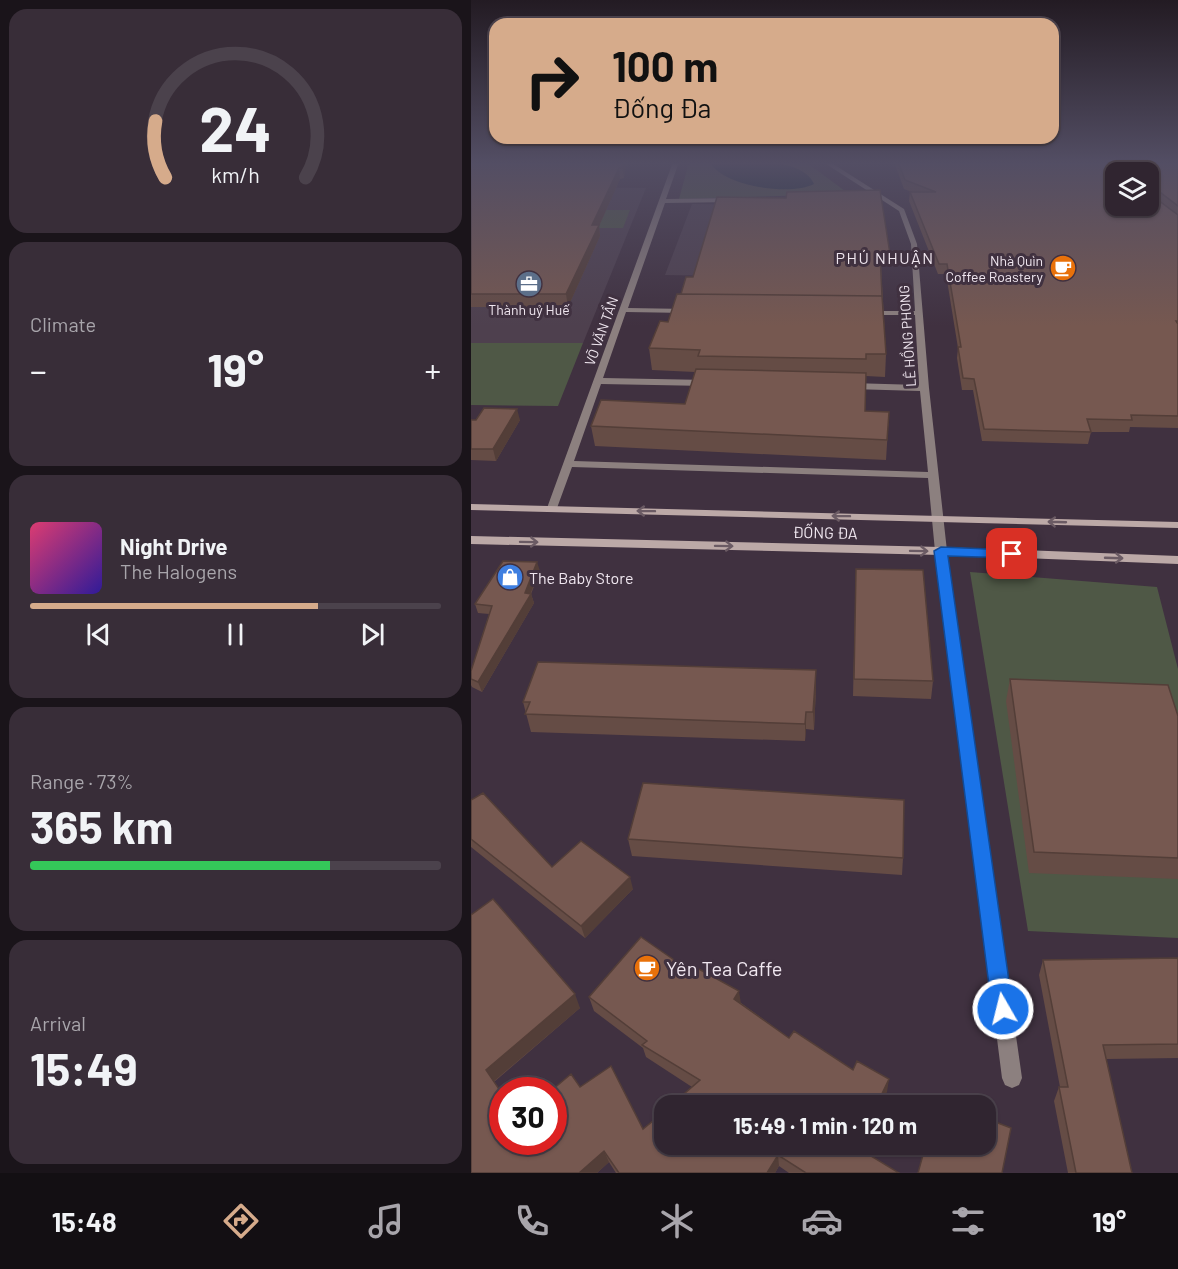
<!DOCTYPE html>
<html lang="en">
<head>
<meta charset="utf-8">
<style>
	:root { --surface:#302530; --page:#382d38; --text:#f1f3f6; --muted:#a8a5ab; --line:#4b424c; --accent:#d6ab8b }
	body { margin:0; font-family:Barlow,sans-serif; background:var(--page); color:var(--text); height:100vh; display:flex; flex-direction:column; font-size:22px; white-space:nowrap }
	* { box-sizing:border-box; margin:0 }
	p { font-size:20px; color:var(--muted) }
	.icon { flex:none; width:33px; height:33px; fill:none; stroke:currentColor; stroke-width:2; stroke-linecap:round; stroke-linejoin:round }
	.map { position:relative; flex:1; overflow:hidden }
	.side { display:flex; flex-direction:column; gap:9px; padding:9px; background:#1a141a; width:471px }
	.side>* { flex:none }
	.top-card { position:absolute; left:18px; top:18px; width:570px; height:126px; border-radius:18px; box-shadow:0 2px 4px #0004,0 0 0 2px var(--line); background:#d6ab8b; color:#111; overflow:hidden }
	.tools { position:absolute; left:634px; top:162px; display:grid; gap:12px }
	.tools a { display:grid; place-items:center; width:54px; height:54px; border-radius:12px; background:var(--surface); box-shadow:0 2px 4px #0004,0 0 0 2px var(--line); font-size:30px }
	.speed { position:absolute; left:18px; top:1077px; display:flex; gap:12px; font-size:30px; font-weight:700; text-align:center }
	.speed>* { display:grid; place-content:center; width:78px; height:78px; border-radius:50%; background:var(--surface); box-shadow:0 2px 4px #0004,0 0 0 2px var(--line); line-height:1 }
	.speed .limit { border:9px solid #d22; background:#fff; color:#111 }
	.pin { position:absolute; display:grid; place-items:center; width:51px; height:51px; color:#fff; margin:-26px; border-radius:12px; box-shadow:0 3px 9px #0006 }
	.me { position:absolute; width:66px; margin:-33px; rotate:352deg; stroke-linejoin:round; filter:drop-shadow(0 0 4px #0008) }
	.turn { display:flex; align-items:center; gap:21px; height:126px; padding:0 24px; font-size:27px }
	.turn .icon { width:78px; height:78px; stroke-width:2.5 }
	.turn b { display:block; font-size:42px; line-height:51px }
	.big { font-size:45px; font-weight:700; line-height:1.1 }
	.side .tile { flex:1; display:flex; flex-direction:column; justify-content:center; gap:9px; min-width:0; padding:0 21px; border-radius:18px; background:var(--page) }
	.side .dial { align-items:center; gap:0 }
	.dial svg { height:156px; overflow:visible; fill:none; stroke:var(--line); stroke-width:7; stroke-linecap:round; text-anchor:middle }
	.dial text { fill:var(--text); stroke:none }
	.song { display:flex; align-items:center; gap:18px }
	.cover { width:72px; height:72px; border-radius:9px; background:linear-gradient(135deg,hsl(340 70% 55%),hsl(250 70% 35%)) }
	.played { height:6px; border-radius:3px; background:linear-gradient(90deg,var(--accent) 70%,var(--line) 70%) }
	.keys { display:flex; justify-content:space-around; direction:ltr }
	.heat { display:flex; justify-content:space-between; align-items:center; font-size:33px; direction:ltr }
	.charge { height:9px; border-radius:4px; background:linear-gradient(90deg,#34c759 73%,var(--line) 0) }
	.trip { position:absolute; left:183px; top:1095px; width:342px; height:60px; border-radius:18px; background:var(--surface); box-shadow:0 2px 4px #0004,0 0 0 2px var(--line); font-weight:700; line-height:60px; text-align:center }
	.menu { display:flex; height:96px; justify-content:space-around; align-items:center; background:#130f13; color:var(--muted) }
	.menu .icon { width:42px; height:42px }
	.menu .active { color:var(--accent) }
	.menu b { font-size:27px; color:var(--text) }
	main { display:flex; flex:1; min-height:0 }
	.map>svg:first-child { display:block }
	.commercial { fill:#4e404e }
	.green { fill:#4f5846 }
	.water { fill:#0f2938 }
	.lines { fill:none; stroke-linecap:round; stroke-linejoin:round }
	.street { fill:#8c807f; fill-rule:evenodd }
	.secondary { fill:#bca9a7; fill-rule:evenodd }
	.wall { fill:#654c45 }
	.shaded-wall { fill:#533e38 }
	.building { fill:#765850; stroke:#533e38; stroke-width:1.5; fill-rule:evenodd }
	.oneway { stroke:#6b5b64 }
	.route { fill:#1a73e8; stroke:#114b97; stroke-width:1.5 }
	.labels { text-anchor:middle; dominant-baseline:central; stroke-width:6; stroke-linejoin:round; paint-order:stroke }
	.far-poi-label { font-size:14px; fill:#f0e7f0; stroke:#403140; text-anchor:end }
	.far-street-label { font-size:14px; fill:#f0e7f0; stroke:#403140 }
	.far-quarter-label { font-size:16px; letter-spacing:1.5px; fill:#f0e7f0; stroke:#403140 }
	.street-label { font-size:16px; fill:#f0e7f0; stroke:#403140 }
	.poi-label { font-size:16px; fill:#f0e7f0; stroke:#403140; text-anchor:start }
	.near-poi-label { font-size:20px; fill:#f0e7f0; stroke:#403140; text-anchor:start }
</style>
</head>
<body>
<main>
<section class="side">
<div class="tile dial"><svg viewBox="0 0 100 80">
<path d="M14 69A42 42 0 1 1 86 69"/>
<path d="M14 69A42 42 0 0 1 9 40" stroke="#d6ab8b"/>
<text x="50" y="56" font-size="32" font-weight="700">24</text>
<text x="50" y="72" font-size="11">km/h</text>
</svg></div>
<div class="tile"><p>Climate</p>
<div class="heat"><a>−</a><b class="big">19°</b><a>+</a></div>
</div>
<div class="tile">
<div class="song"><i class="cover"></i><div><b>Night Drive</b><p>The Halogens</p></div></div>
<div class="played"></div>
<div class="keys"><svg class="icon" aria-label="previous" viewBox="0 0 24 24"><path d="M18 5L8 12l10 7zM5 5v14"/></svg><svg class="icon" aria-label="pause" viewBox="0 0 24 24"><path d="M8 5v14M16 5v14"/></svg><svg class="icon" aria-label="next" viewBox="0 0 24 24"><path d="M6 5l10 7-10 7zM19 5v14"/></svg></div>
</div>
<div class="tile"><p>Range · 73%</p><b class="big">365 km</b><div class="charge"></div></div>
<div class="tile"><p>Arrival</p><b class="big">15:49</b></div>
</section>
<div class="map">
<svg width="707" height="1173" viewBox="0 0 707 1173">
	<rect width="100%" height="100%" fill="#403140"/>
	<path class="commercial" d="M72,187L175,188L112,343H0V238Z
		M221,204L311,205L303,277L194,275Z"/>
	<path class="green" d="M218,162H335L378,194L208,199Z
		M67,210H159L152,228H57Z
		M0,343H112L87,406L0,405Z
		M499,572L686,587L707,669V938L557,931Z"/>
	<path class="water" d="M239,162C265,162 331,155 343,184C320,196 252,187 239,162Z"/>
	<g class="lines">
		<path class="street" d="M202,162H208L195,199L262,198L265,200L262,202L194,203L157,308L217,309L221,311L217,313L155,312L132,378L236,380L241,383L236,386L130,384L103,461L457,472L449,391L380,389L375,386L380,383L448,385L444,315H396L392,313L396,311H444L440,244L428,211L352,162H359L433,209L446,244L458,388L476,551L551,1078L548,1085L541,1088L534,1085L531,1078L464,551L457,478L101,467L86,508L81,511L76,508Z"/>
		<path class="secondary" d="M0,504L707,522V528L0,510Z
			M0,536L470,547L707,556V564L470,555L0,544Z"/>
	</g>
	<path class="wall" d="M0,162H157L154,169L153,178L149,179L128,226L129,236L97,307H0Z
		M423,162H707V428L659,427L658,432H620L617,444L511,441L502,390H491L486,358L487,348L475,274H467L438,201L439,192H441L433,189Z
		M246,197L419,254L418,266H410L415,354L414,377L395,376L394,411L418,412L415,460L124,446L120,426L214,404L224,372L181,370L178,348L197,322L210,294L222,277Z
		M0,420H49L25,461L0,460Z
		M385,569L462,681L460,699L382,696Z
		M69,571L60,594L63,603L11,692L1,687L0,685V671L18,614L7,613L4,604Z
		M539,679L707,716V879L558,873L535,701Z
		M345,688L343,730L335,729L334,741L60,732L52,702Z
		M0,800L81,867L162,889L114,938L0,847Z
		M157,839L432,858L431,875L161,856Z
		M0,915L109,1008L23,1082L32,1142L109,1087L172,1129L389,1149L428,1173H318L308,1166L304,1173H145L138,1162L126,1173H0Z
		M707,958V1058L635,1059L661,1173H597L583,1101L588,1087H589L568,975L572,960Z
		M222,973L270,1003L318,1038L382,1070L416,1092L221,1087L175,1057L172,1048L123,1011L118,997Z"/>
	<path class="shaded-wall" d="M152,162H157L154,169L153,178L151,167Z
		M148,168L149,179L128,226L129,236L97,307L95,294L121,225Z
		M46,409L49,420L25,461L22,449Z
		M66,562L69,571L58,597L60,594L63,603L11,692L7,682L54,593Z
		M345,670V688L343,730L342,712Z
		M335,712V729L334,741V724Z
		M159,877L162,889L114,938L110,926Z
		M268,991L270,1004L263,999Z
		M104,994L109,1008L22,1082L15,1070Z
		M418,1079L416,1092L410,1106H405Z
		M386,1144H391L384,1158L385,1147Z
		M133,1151L138,1162L126,1173H108Z
		M307,1155L308,1166L304,1173H296Z"/>
	<path class="building" d="M0,162H152L151,167L148,168L121,225H128L95,294H0Z
		M427,162H644L647,165H655L657,163L656,162H707V206L681,186H678L679,194L707,215V321H705L707,324V416L660,415L661,420L616,419L620,432L513,429L503,379L492,378L487,347H490L476,264H468L439,192H465L434,180ZM645,172H678V206H645Z
		M409,190L419,254H409L411,296L210,294L215,277H222L246,197L315,198L316,192Z
		M206,294L411,296L415,354H395V359L227,356L229,350L178,348L189,321L197,322Z
		M225,369L395,373L394,411L418,412L416,440L120,426L130,400L214,404Z
		M13,408L46,409L22,449H0V420H5Z
		M32,561L66,562L54,593L60,594L7,682L0,679V671L21,606L4,604Z
		M385,569L452,570L462,681L383,679Z
		M67,662L345,670L342,712H335L334,724L54,714L59,702H52Z
		M539,679L697,685L707,716V858L563,852Z
		M172,783L433,800L432,858L157,839Z
		M12,793L81,867L110,841L159,877L110,926L0,839V800Z
		M22,899L104,994L15,1070L32,1095V1142H82V1090H81L100,1074L109,1087L140,1066L172,1129L194,1111V1144H386L385,1147L428,1173H335L307,1155L296,1173H148L133,1151L108,1173H0V915Z
		M170,937L222,973L226,968L268,991L263,999L318,1038L323,1031L382,1070L386,1061L418,1079L405,1106H199L229,1080L171,1045L176,1041L118,997Z
		M707,958V1044L632,1045L661,1173H605L588,1087H597L572,960Z
		M467,1099L483,1106H466Z
		M514,1118L540,1128L531,1173H447L455,1144H514Z"/>
	<defs><path id="oneway-shaft" d="M-6 0H5M1.5-3L5.5 0L1.5 3" fill="none" stroke-width="1.6" stroke-linecap="round" stroke-linejoin="round" transform="scale(1.5)"/></defs>
	<g class="oneway">
		<use href="#oneway-shaft" transform="translate(175 511) rotate(-179)"/>
		<use href="#oneway-shaft" transform="translate(370 516) rotate(-179)"/>
		<use href="#oneway-shaft" transform="translate(586 522) rotate(-178)"/>
		<use href="#oneway-shaft" transform="translate(58 542) rotate(1)"/>
		<use href="#oneway-shaft" transform="translate(253 546) rotate(1)"/>
		<use href="#oneway-shaft" transform="translate(448 551) rotate(1)"/>
		<use href="#oneway-shaft" transform="translate(643 558) rotate(2)"/>
	</g>
	<linearGradient id="sky" x2="0" y2="1"><stop stop-color="#231b23"/><stop offset="0.5" stop-color="#534e64"/><stop offset="1" stop-color="#534e64" stop-opacity="0"/></linearGradient>
	<rect width="707" height="326" fill="url(#sky)"/>
	<path class="route" d="M470,547L541,550L548,554L541,558L477,556L542,1009L539,1017L532,1020L524,1017L521,1009L463,551Z"/>
	<defs>
		<symbol id="cafe-disc" viewBox="-11 -11 22 22"><circle r="9.5" fill="#e8710a" stroke="#403140"/><path d="M-5.5-4.5H6V0H3Q3 3.5 0 3.5H-2.5Q-5.5 3.5-5.5 0ZM3-3.2v2h1.7v-2ZM-6 4.5H4V6H-6Z" fill="#fff"/></symbol>
		<symbol id="office-disc" viewBox="-11 -11 22 22"><circle r="9.5" fill="#5c6f8a" stroke="#403140"/><path d="M-6-3h4V-5.5h4V-3h4V5H-6ZM-1-4.5V-3h2v-1.5ZM-6 0V1H6V0Z" fill="#fff"/></symbol>
		<symbol id="shop-disc" viewBox="-11 -11 22 22"><circle r="9.5" fill="#3f7fe0" stroke="#403140"/><path d="M-5-2.5h2.3a2.7 3.5 0 0 1 5.4 0H5L5.5 6h-11ZM-1.5-2.5h3a1.5 2.3 0 0 0-3 0Z" fill="#fff"/></symbol>
	</defs>
	<g fill-rule="evenodd">
		<use href="#cafe-disc" x="577" y="253" width="30" height="30"/>
		<use href="#office-disc" x="43" y="269" width="30" height="30"/>
		<use href="#shop-disc" x="24" y="562" width="30" height="30"/>
		<use href="#cafe-disc" x="161" y="953" width="30" height="30"/>
	</g>
	<g class="labels">
		<g class="far-poi-label">
			<text x="572" y="260">Nhà Quìn<tspan x="572" dy="16">Coffee Roastery</tspan></text>
			<text x="58" y="309" text-anchor="middle">Thành uỷ Huế</text>
		</g>
		<g class="far-street-label">
			<text transform="translate(130 331) rotate(-70)">VÕ VĂN TẦN</text>
			<text transform="translate(436 336) rotate(-94)">LÊ HỒNG PHONG</text>
		</g>
		<g class="far-quarter-label">
			<text x="414" y="257">PHÚ NHUẬN</text>
		</g>
		<g class="street-label">
			<text transform="translate(354 532) rotate(1)">ĐỐNG ĐA</text>
		</g>
		<g class="poi-label">
			<text x="58" y="577">The Baby Store</text>
		</g>
		<g class="near-poi-label">
			<text x="195" y="968">Yên Tea Caffe</text>
		</g>
	</g>
</svg>
<div class="tools">
<a><svg class="icon" aria-label="layers" viewBox="0 0 24 24"><path d="M12 4l9 5-9 5-9-5zM3 14l9 5 9-5"/></svg></a>
</div>
<div class="speed"><div class="limit">30</div></div>
<div class="pin" style="left:541px;top:554px;background:#d93025"><svg class="icon" aria-label="arrive" viewBox="0 0 24 24"><path d="M6 21V4h12l-3 4 3 4H6"/></svg></div>
<svg class="me" style="left:532px;top:1009px" viewBox="-20 -20 40 40"><circle r="17" fill="#1a73e8" stroke="#fff" stroke-width="3"/><path d="M0-11L8 9 0 5-8 9z" fill="#fff"/></svg>
<div class="trip">15:49 · 1 min · 120 m</div>
<div class="top-card">
<div class="turn"><svg class="icon" aria-label="right" viewBox="0 0 24 24"><path d="M7 20v-9h11M14 6l5 5-5 5"/></svg><div><b>100 m</b>Đống Đa</div></div>
</div>
</div>
</main>
<nav class="menu">
<b>15:48</b>
<svg class="icon active" aria-label="directions" viewBox="0 0 24 24"><path d="M12 3l9 9-9 9-9-9zM9 14v-3h6M13 9l2 2-2 2"/></svg>
<svg class="icon" aria-label="music" viewBox="0 0 24 24"><path d="M9 18V5l10-2v13"/><circle cx="6" cy="18" r="3"/><circle cx="16" cy="16" r="3"/></svg>
<svg class="icon" aria-label="phone" viewBox="0 0 24 24"><path d="M5 4h4l2 5-3 2q2 4 5 5l2-3 5 2v4C11 20 4 13 5 4z"/></svg>
<svg class="icon" aria-label="climate" viewBox="0 0 24 24"><path d="M12 3v18M4 7l16 10M4 17L20 7"/></svg>
<svg class="icon" aria-label="car" viewBox="0 0 24 24"><path d="M5 17H2v-5l4-1 3-4h7l3 4 3 1v5h-3M9 17h6M6 11h13"/><circle cx="7" cy="17" r="2"/><circle cx="17" cy="17" r="2"/></svg>
<svg class="icon" aria-label="filters" viewBox="0 0 24 24"><path d="M4 7h16M4 17h16"/><circle cx="9" cy="7" r="2"/><circle cx="15" cy="17" r="2"/></svg>
<b>19°</b>
</nav>
</body>
</html>
